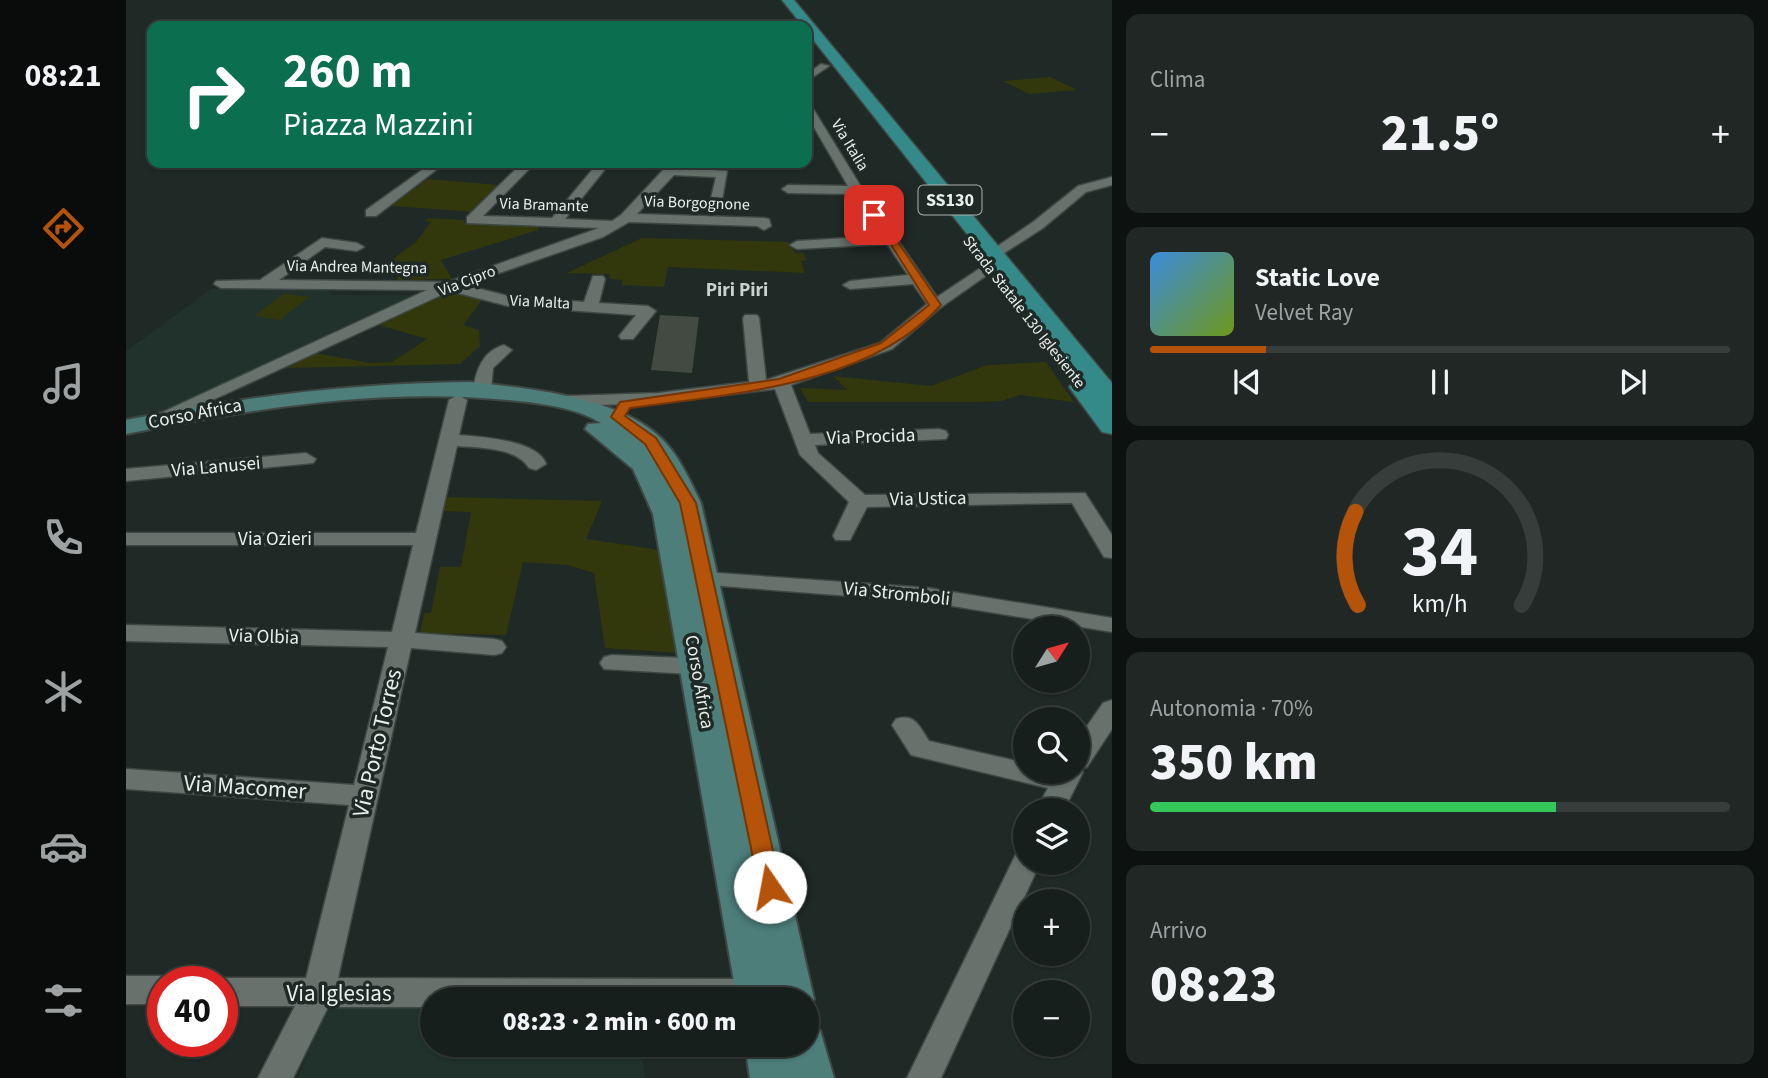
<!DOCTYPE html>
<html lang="it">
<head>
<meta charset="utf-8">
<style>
	:root { --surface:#171f1c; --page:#202725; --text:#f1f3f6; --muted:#9ea2a3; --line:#363d3b; --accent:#b45309 }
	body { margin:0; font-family:"Source Sans 3",sans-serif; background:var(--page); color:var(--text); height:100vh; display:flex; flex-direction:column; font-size:26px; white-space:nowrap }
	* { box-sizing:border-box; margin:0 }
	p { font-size:23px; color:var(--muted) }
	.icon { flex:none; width:38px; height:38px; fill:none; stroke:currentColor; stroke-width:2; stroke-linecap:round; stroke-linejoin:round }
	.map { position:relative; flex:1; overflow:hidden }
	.drawer { display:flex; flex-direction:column; gap:14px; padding:14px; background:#0d110f; width:656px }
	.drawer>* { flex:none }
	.banner { position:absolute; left:21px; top:21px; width:665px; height:147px; border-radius:14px; box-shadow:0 2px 5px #0004,0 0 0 2px var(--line); background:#0b6e4f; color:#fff; overflow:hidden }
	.needle { width:46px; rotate:53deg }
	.fabs { position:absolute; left:887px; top:616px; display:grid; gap:14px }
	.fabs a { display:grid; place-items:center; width:77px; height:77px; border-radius:50%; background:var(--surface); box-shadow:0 2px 5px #0004,0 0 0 2px var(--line); font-size:35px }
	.speed { position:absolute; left:21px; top:966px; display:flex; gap:14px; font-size:35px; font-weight:700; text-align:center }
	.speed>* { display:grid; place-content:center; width:91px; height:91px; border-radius:50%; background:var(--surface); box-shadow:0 2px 5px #0004,0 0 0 2px var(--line); line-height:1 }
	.speed .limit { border:10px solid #d22; background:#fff; color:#111 }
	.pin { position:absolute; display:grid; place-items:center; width:60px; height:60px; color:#fff; margin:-30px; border-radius:14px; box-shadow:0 4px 10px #0006 }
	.me { position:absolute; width:77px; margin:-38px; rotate:348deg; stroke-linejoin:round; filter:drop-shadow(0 0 5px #0008) }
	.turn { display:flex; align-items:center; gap:24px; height:147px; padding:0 21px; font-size:32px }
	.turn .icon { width:91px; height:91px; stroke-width:2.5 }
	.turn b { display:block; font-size:49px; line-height:60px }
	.big { font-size:52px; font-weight:800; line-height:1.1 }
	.drawer .card { flex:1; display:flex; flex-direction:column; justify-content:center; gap:10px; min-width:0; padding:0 24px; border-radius:14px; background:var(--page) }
	.drawer .dial { align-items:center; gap:0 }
	.dial svg { height:182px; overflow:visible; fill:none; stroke:var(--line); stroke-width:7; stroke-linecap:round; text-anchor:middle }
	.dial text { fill:var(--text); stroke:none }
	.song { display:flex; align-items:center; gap:21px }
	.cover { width:84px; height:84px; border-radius:10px; background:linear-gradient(135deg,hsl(210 70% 55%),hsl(80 70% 35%)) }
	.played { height:7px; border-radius:4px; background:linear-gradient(90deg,var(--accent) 20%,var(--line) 20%) }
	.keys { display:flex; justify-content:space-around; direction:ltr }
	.heat { display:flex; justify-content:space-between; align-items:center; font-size:38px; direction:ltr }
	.charge { height:10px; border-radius:5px; background:linear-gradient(90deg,#34c759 70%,var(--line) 0) }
	.trip { position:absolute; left:294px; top:987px; width:399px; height:70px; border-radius:35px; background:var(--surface); box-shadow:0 2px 5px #0004,0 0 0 2px var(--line); font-weight:800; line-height:70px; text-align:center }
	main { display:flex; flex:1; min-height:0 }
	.dock { display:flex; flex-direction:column; width:126px; justify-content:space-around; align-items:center; background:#090c0b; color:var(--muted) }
	.dock .icon { width:49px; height:49px }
	.dock .on { color:var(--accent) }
	.dock b { font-size:32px; color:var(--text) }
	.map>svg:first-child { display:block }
	.built { fill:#20322b }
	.green { fill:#33380c }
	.building { fill:#434a42 }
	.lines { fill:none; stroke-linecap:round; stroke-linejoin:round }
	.street-casing { stroke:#3e4743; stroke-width:3 }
	.secondary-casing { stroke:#3e4743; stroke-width:4 }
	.primary-casing { stroke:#3e4743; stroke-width:3 }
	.street { fill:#67726d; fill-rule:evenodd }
	.secondary { fill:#4d7e7a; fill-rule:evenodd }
	.primary { fill:#338a88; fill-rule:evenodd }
	.route { fill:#b45309; stroke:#753606; stroke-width:2 }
	.labels { text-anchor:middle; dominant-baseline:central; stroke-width:7; stroke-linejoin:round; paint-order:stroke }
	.far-street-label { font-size:16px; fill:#e8efec; stroke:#1f2925 }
	.shield { fill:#1f2925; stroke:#acb4b0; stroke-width:2 }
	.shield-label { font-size:18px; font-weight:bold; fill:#e8efec }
	.far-quarter-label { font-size:19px; font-weight:bold; fill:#c6d3ce; stroke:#1f2925 }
	.street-label { font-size:19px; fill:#e8efec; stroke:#1f2925 }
	.near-street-label { font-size:23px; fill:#e8efec; stroke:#1f2925 }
</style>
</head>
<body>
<main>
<nav class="dock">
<b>08:21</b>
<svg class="icon on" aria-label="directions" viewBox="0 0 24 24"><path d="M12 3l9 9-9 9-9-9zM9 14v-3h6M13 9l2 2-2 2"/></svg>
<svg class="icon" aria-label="music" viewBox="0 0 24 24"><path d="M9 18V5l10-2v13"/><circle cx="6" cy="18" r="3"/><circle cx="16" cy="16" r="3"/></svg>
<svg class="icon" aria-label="phone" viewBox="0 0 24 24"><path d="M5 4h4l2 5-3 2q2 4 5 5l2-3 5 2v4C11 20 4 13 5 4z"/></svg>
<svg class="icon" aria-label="climate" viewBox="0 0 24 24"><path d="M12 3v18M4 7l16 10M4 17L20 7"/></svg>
<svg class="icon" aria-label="car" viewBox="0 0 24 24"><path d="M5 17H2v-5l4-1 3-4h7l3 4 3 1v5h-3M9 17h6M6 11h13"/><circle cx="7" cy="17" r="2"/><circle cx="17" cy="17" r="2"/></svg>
<svg class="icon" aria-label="filters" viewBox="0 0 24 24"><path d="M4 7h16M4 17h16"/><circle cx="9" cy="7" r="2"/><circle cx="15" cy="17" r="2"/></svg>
</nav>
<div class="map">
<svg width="986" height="1078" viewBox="0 0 986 1078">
	<rect width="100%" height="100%" fill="#1f2925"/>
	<path class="built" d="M199,288L206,295H288L35,412L0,421V351L85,289Z
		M200,1006L306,1007V1045H515L519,1078H172Z"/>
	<path class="green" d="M924,77L951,90L904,94L877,81Z
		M301,179L373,185L349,212L266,206Z
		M302,218L339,220L338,223L413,225L412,230L315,260L326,279L271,280L277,262H263L290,242L305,222L300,221Z
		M516,238L663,242L669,253H677L681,260L675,261L679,273L542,267L538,287L496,285L497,280L484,279L483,274L441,273Z
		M322,292L357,299L337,325L353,330L354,346L334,364L161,368L189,353L244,363L266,362L301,339L253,325Z
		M158,294L183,297L154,320L128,316Z
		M920,362L948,402L894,395L875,401L852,402H682L674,388L721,390L707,376L805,386L861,365Z
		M317,497L476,501L460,539L534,550L553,653L479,648L468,573L442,565L397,562L380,635L294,633L298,613H305L314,567H335L345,512L314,511Z"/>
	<path class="building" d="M534,315L573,317L566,373L525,370Z"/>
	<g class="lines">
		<defs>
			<path id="street" d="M695,64L703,66L681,81V74Z
				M681,104L686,107L737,190L811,297L859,265L864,264L871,268L814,308L766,349L665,385L684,434L813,429L820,431L822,435L820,439L689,445L692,453L739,495L959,493L986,535V558L978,557L946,503L741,507L724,540H710L707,536L723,502L674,455L649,389L532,403L439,406L430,401L439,396L532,393L623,382L617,318L619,315H631L633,318L640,380L754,343L801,304L787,284L724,289L717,285L724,281L782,275L761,244L671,249L664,245L671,241L756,236L727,194L662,193L656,189L662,185L722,186L681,115Z
				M306,163H319L250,216H240V210Z
				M396,163H409L357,216L426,218L472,163H484L439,219L486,221L495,215L539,168L547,163H559L555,168L601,171L595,206L584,203L590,177L548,175L511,214L638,218L643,219L645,226L638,230L631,226L503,222L477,237L339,285L382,296L458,302L467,276H477L479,279L473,303L522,306L530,311L507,339H495L493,336L510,315L382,306L324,291L30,426H18L15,422L301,290L95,288L88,284L90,281L134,280L196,238L231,243L238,247L231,251L199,247L153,280L322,282L473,228L341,223V217Z
				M986,177V185L960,192L917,228L872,257L860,254L907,222L952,186Z
				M378,345L386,350L367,368L365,390L356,395L350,394L347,390C350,371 356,351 378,345Z
				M332,395L341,400L333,435C356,437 412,440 420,464L410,470L403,468C390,447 354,448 331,446L289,633L368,639L376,641L380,647L376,653L368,655L285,648L212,978L639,979L650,983L655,993L652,999H306V1007H202L167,1078H132L169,1006H96V982H85L96,978H180L223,805L0,789V769L228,785L262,647L0,641V625L266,632L287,545H0V533H290L323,400Z
				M180,453L190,459L187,463L0,481V469Z
				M564,571L802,588L986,618V632L802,602L556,583L553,578Z
				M486,655L582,659L591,661L594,667L591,673L582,675L478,669L474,663L478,657Z
				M986,700V729L961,767L955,769L957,772L938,810H910L922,788L785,755L766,725L770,719C789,713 793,726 803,741L900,763V772H952V739L977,703Z
				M900,851V863H914L815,1078H781L890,854Z
				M0,976H37L49,982H37V1004H0Z"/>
			<path id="secondary" d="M344,382C400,388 495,397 536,439C554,457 564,481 575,503L688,999L682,1013L681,999H611L527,514L507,469L459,429L462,424L475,423C449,407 413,403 382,400C254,387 125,409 0,434V420C115,397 227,383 344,382Z
				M681,1025L694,1030L708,1078H624L619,1045H681Z"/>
			<path id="primary" d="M656,0H668L986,383V434L976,432L943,387L947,381L956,379L681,32V26H677Z"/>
		</defs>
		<use href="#street" class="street-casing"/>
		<use href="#secondary" class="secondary-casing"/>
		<use href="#primary" class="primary-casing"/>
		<use href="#street" class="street"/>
		<use href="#secondary" class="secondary"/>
		<use href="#primary" class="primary"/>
	</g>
	<path class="route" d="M745,213H752L815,305C743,386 604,394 504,408L499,416L530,438L570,503L655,887L652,893L644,896L636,893L633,887L554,503L519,444L485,417L494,402L653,379L755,343L803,305Z"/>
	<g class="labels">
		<g class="far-street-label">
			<text transform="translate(724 145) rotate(59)">Via Italia</text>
			<text transform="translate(571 203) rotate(2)">Via Borgognone</text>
			<text transform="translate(418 205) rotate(2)">Via Bramante</text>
			<text transform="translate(231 267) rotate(1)">Via Andrea Mantegna</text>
			<text transform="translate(341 281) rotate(-21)">Via Cipro</text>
			<text transform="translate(414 302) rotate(3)">Via Malta</text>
			<text transform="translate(898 312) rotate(52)">Strada Statale 130 Iglesiente</text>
		</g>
		<rect class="shield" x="792.5" y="185.5" width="63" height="29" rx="5"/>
		<g class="shield-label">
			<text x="824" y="200">SS130</text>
		</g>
		<g class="far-quarter-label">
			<text x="611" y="290">Piri Piri</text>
		</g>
		<g class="street-label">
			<text transform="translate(69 414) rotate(-11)">Corso Africa</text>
			<text transform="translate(745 437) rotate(-2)">Via Procida</text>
			<text transform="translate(90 467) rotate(-5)">Via Lanusei</text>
			<text transform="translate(802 499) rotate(-1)">Via Ustica</text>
			<text x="149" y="539">Via Ozieri</text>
			<text transform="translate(771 594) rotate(6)">Via Stromboli</text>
			<text transform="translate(138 637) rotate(2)">Via Olbia</text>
			<text transform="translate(573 682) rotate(80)">Corso Africa</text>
		</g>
		<g class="near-street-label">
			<text transform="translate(251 743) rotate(-77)">Via Porto Torres</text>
			<text transform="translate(119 787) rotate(4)">Via Macomer</text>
			<text x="213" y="993">Via Iglesias</text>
		</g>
	</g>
</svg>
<div class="fabs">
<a><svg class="needle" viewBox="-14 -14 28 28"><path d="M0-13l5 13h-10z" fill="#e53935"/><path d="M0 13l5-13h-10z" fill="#9ea2a3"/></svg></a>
<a><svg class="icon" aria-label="search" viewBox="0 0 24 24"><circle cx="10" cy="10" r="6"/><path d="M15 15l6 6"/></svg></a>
<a><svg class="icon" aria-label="layers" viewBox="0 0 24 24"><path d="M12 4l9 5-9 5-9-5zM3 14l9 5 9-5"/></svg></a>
<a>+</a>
<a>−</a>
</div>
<div class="speed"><div class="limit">40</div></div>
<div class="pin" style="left:748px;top:215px;background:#d93025"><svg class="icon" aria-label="arrive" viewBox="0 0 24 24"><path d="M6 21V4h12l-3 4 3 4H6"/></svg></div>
<svg class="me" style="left:644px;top:887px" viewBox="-20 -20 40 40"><circle r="19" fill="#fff"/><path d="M0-13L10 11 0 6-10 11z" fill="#b45309"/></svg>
<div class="trip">08:23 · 2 min · 600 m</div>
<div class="banner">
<div class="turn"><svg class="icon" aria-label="right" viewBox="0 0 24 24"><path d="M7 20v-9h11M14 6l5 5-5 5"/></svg><div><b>260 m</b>Piazza Mazzini</div></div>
</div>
</div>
<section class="drawer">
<div class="card"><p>Clima</p>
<div class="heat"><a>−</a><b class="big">21.5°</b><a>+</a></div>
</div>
<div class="card">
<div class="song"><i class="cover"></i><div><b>Static Love</b><p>Velvet Ray</p></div></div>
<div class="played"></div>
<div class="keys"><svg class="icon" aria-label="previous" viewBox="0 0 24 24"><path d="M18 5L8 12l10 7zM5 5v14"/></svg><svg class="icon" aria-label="pause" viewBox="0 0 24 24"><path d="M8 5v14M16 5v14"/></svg><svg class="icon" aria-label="next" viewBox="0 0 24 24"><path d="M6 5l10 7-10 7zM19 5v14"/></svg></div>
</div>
<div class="card dial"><svg viewBox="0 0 100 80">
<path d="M14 69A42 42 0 1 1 86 69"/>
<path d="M14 69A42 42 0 0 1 13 28" stroke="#b45309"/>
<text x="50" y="56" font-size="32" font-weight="700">34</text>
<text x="50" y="72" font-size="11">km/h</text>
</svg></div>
<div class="card"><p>Autonomia · 70%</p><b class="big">350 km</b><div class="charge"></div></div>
<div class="card"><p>Arrivo</p><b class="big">08:23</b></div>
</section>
</main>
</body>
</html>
